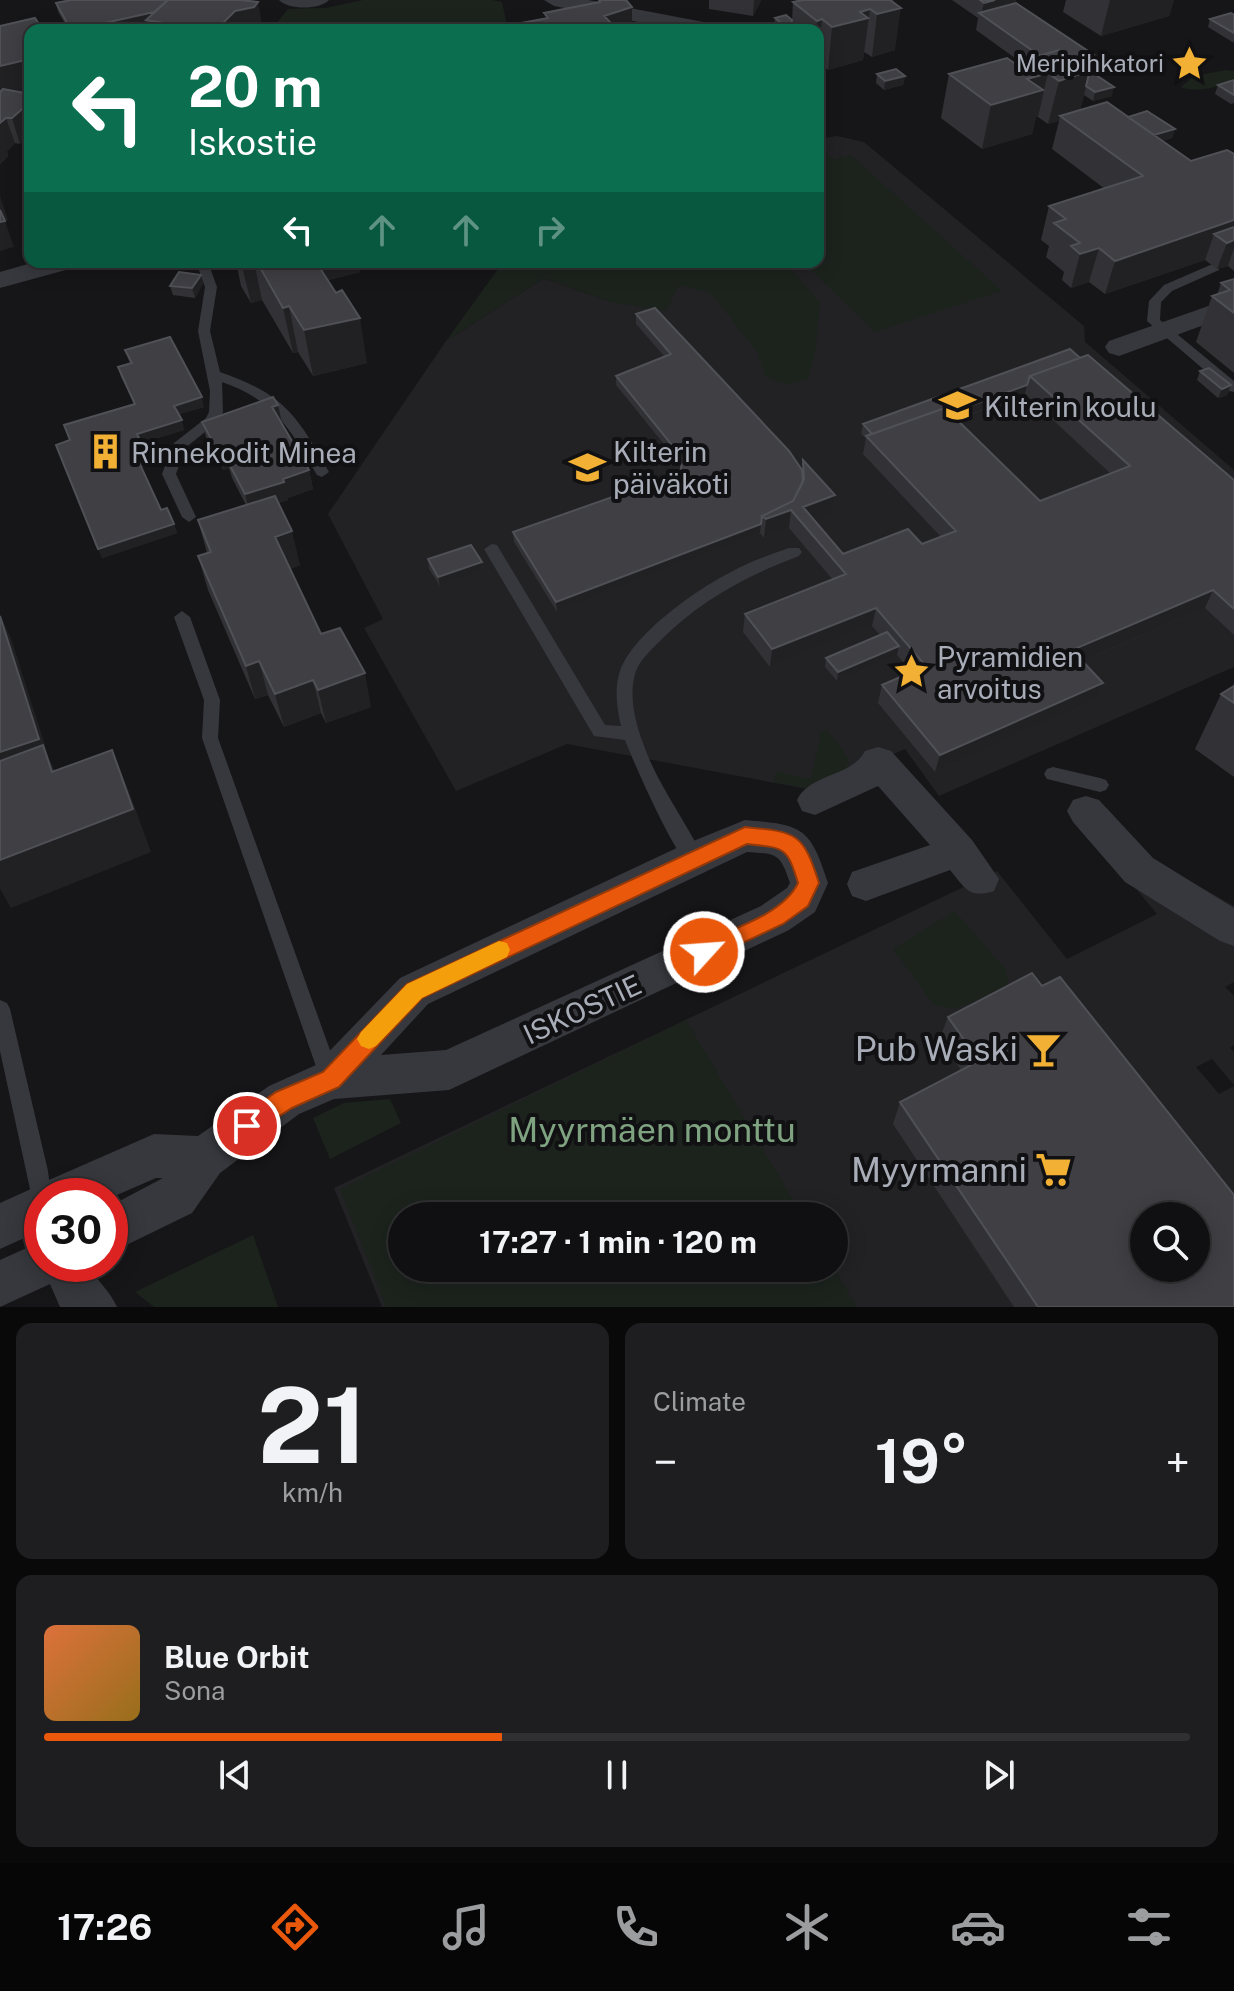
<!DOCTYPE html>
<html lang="en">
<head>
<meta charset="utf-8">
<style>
	:root { --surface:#101012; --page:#1e1e20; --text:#f1f3f6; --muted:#9c9d9f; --line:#303032; --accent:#ea580c }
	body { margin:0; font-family:"Public Sans",sans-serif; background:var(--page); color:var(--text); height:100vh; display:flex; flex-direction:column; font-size:30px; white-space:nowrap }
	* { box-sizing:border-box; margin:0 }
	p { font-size:26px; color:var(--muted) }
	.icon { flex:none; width:44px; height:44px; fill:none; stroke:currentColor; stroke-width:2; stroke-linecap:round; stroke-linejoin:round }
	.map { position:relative; height:1307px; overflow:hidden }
	.drawer { display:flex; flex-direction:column; gap:16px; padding:16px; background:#09090a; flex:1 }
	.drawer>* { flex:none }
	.banner { position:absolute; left:24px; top:24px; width:800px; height:244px; border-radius:16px; box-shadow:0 4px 20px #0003,0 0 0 2px var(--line); background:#0b6e4f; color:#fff; overflow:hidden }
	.fabs { position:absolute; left:1130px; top:1202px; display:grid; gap:16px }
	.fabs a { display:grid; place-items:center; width:80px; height:80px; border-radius:50%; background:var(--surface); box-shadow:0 4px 20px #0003,0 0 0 2px var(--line); font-size:40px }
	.speed { position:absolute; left:24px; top:1178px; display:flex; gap:16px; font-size:40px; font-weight:700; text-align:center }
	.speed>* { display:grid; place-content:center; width:104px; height:104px; border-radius:50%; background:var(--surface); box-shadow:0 4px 20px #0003,0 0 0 2px var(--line); line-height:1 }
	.speed .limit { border:12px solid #d22; background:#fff; color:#111 }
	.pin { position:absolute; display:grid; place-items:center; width:68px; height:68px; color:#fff; margin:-34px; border:4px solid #fff; border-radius:50%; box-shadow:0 2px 8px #0007 }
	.me { position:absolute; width:88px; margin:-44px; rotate:64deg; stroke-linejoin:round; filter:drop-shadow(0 0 6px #0008) }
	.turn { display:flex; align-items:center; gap:28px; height:168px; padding:0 32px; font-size:36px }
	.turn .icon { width:104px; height:104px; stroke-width:2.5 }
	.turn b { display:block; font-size:56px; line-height:68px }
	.lanes { display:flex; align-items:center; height:76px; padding:0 32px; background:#0003; justify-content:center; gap:40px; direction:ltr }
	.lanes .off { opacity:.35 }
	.big { font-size:60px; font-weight:700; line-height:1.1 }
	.drawer .card { flex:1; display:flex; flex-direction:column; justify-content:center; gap:12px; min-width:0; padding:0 28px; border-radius:16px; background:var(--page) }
	.drawer .dial { align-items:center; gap:0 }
	.dial b { font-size:104px; line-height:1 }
	.song { display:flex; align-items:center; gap:24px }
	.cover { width:96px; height:96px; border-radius:12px; background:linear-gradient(135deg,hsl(20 70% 55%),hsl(40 70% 35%)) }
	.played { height:8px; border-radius:4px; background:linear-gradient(90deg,var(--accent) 40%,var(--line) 40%) }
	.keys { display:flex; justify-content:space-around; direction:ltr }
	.heat { display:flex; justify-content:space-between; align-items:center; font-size:44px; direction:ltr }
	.drawer .tiles { flex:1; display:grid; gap:16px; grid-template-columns:1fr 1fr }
	.card:last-child { grid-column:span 2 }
	.trip { position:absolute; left:388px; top:1202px; width:460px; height:80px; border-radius:40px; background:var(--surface); box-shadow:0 4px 20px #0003,0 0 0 2px var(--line); font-weight:700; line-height:80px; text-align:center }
	.menu { display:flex; height:128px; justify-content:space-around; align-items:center; background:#060607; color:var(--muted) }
	.menu .icon { width:56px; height:56px }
	.menu .selected { color:var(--accent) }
	.menu b { font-size:36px; color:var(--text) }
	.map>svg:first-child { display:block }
	.built { fill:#222225; fill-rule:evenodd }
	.green { fill:#1c231d }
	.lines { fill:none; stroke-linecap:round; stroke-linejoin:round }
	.lane { fill:#37383d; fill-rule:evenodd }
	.street { fill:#37383d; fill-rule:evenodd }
	.wall { fill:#323236; fill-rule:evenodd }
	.shaded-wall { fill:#212124 }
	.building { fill:#3f3f44; stroke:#4f5156; stroke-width:2; fill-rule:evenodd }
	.route { fill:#ea580c; stroke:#983908; stroke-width:2 }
	.slow { fill:#f59e0b }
	.labels { text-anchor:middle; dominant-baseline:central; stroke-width:8; stroke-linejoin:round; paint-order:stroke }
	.far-poi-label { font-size:24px; fill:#a8adb8; stroke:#111113; text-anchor:end }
	.poi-label { font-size:28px; fill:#a8adb8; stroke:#111113; text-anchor:start }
	.street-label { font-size:28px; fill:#a8adb8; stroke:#111113 }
	.near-poi-label { font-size:34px; fill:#a8adb8; stroke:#111113; text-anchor:end }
	.near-park-label { font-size:34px; fill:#7fa381; stroke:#111113 }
</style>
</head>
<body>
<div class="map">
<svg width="1234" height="1307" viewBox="0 0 1234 1307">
	<rect width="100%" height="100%" fill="#161618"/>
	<path class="built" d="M837,136L864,142L1084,326L1085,342L1234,470V667L939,796L905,749L813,790L567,744L456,791L364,628L383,619L328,514L446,341L544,278L611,302L691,262H818V139Z
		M1076,817L1234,906V982L1225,987L1234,996V1045L1230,1048L1234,1052V1085L1212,1059L1196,1067L1219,1094L1234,1086V1307H382L334,1188L997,871L1067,959L1157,914ZM402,1216H834V1268H402ZM1144,1216H1196V1268H1144Z"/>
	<path class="green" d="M363,0H492L502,2L508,30H271L288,9L326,8Z
		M1226,70L1234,71V78C1221,88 1195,93 1181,87L1194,76Z
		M818,141L833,160L851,155L1002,291L875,332L803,262H818Z
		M503,262H784L820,302L815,354L808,379L788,385L765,376L757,352L717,301L709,293L679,285L666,311L611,302L544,278L446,341Z
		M821,730L828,731L849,759L844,776L813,790L774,782L776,771L811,779Z
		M955,911L1006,970L1009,990L953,1009L934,1005L893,949Z
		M686,1020L803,1216H402V1268H834L857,1307H386L340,1189Z
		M390,1099L401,1123L330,1159L313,1118L344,1103Z
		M253,1235L278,1307H154L135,1292Z"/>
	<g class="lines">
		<path class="lane" d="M196,262H208L217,287L210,331L220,372C284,394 297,415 329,472L322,477L317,475C290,429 276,401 222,382L223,412L219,421L185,448L176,474L196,517L189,522L182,517L162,474L174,443L206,418L209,412L210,391L198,331L205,287Z
			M1215,263L1219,264V270L1172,291L1161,302L1160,320L1234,381V392L1229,391L1147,321L1149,301L1164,285Z
			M492,544L497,545L605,725L621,726C617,709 614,688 620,671C633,634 697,589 731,572C749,562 769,555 789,548H799L802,552L799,556C746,576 699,601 659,642C651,650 640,660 636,671C628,693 635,722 643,743C657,784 684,818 703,857L700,862C695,864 693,866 688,863C673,852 633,761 625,740L594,736L484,549Z
			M182,611L190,617L220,700L218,738L340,1078L337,1085L330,1087L323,1085L320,1078L202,738L204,700L174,617Z
			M1053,767L1100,778L1106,780L1109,785L1106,790L1100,792L1047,779L1044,774L1047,769Z
			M0,1000L7,1003L10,1009L48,1171L51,1196H42V1216L35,1212L0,1051Z"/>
		<path class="street" d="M279,0H329C320,10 288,10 279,0Z
			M544,0H588L714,24L725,30H680L554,6Z
			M35,262H77L73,268L0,288V272Z
			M1234,297V314L1119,356L1109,353L1105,347L1109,341Z
			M878,747L891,751L972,840L999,879L994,891C969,899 965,888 950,870L866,901L852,896L847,884L852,872L930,845L878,786L815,815L802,811L797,800C810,773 852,777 865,751Z
			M1086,796L1099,800L1153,858L1234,908V946L1220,941L1125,882L1073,822L1067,811L1073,800Z
			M745,820C803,825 810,827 828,883L815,912L789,930L449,1090L334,1099L299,1114L220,1173L192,1213L110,1253V1206L163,1178H156L110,1198V1196H42V1230L0,1249V1203L42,1184L47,1186L49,1180L154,1134L198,1136L269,1086L316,1065L400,978L681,846ZM747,852C777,854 780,853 790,883L787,888L761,906L446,1050L381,1055L428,1004Z
			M42,1241V1264H88C96,1281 109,1289 117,1307H60L50,1284L0,1307V1260Z"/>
	</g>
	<path class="wall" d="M709,0H761L753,16L709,9Z
		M803,0H894L895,50L872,57L864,52L863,60L828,70L818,62V30H778L774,27L775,18L792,20L793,2Z
		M952,0H1016L1015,4L1093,73L1112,96L1093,101L1084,95L1080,110L1128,117L1175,129L1172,138L1162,141L1191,161L1234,154V271L1228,266L1217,269L1205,260L1105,294L1089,282L1071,288L1062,280L1064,272L1046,257L1049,246L1041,240L1049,206L1105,189L1052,149L1059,121L1048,124L1038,117H1036L1032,134L982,149L941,118L949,74L1019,61L976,30L978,18Z
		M1066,0H1174L1169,16L1101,36L1063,12Z
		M56,3L263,30H148L146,23L115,30H69L58,12Z
		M1234,15V43L1208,27L1210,19Z
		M0,26L20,144L15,143L7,151L8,156L0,164Z
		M877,74L905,76L903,85L884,90L876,83Z
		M1234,80V103L1231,104L1215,94L1218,85Z
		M236,262H375L359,266L360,272L328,280L367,363L313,376L298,352L293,353L262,300L251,303L241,286Z
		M201,275L203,284L195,298L173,295L170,286Z
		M1234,279V373L1196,342L1212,296L1217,295L1221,283Z
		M636,314L802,470L803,460L835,495L832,514L815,520L843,554L922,544L941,537L863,454L866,438L861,434L863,424L1080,358L1234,480V635L1205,608L1082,661L1103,683L1096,700L935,772L878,703L882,685L911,672L897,655L837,681L825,667L826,658L880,635L872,626L770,667L743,632L745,614L833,580L789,528L764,538L760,533L557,612L514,542L513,532L675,475L681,469V466L676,459L616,385V376L665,357L636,324ZM1025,394L1111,474L1040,501L957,420Z
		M125,350L204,407L179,414L184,430L141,443L150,465L141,467L161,510L174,524L177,533L102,558L56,445L70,440L134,404L121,377L118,367L130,364Z
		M1200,371L1231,385L1227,395L1218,398L1197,380Z
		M202,422L282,423L309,470L313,489L288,498V500L278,503L300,565L290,569L321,634L371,707L326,723L321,713L284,727L268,695L255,699L208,590L198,556L207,553L198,520L246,505L232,478L229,468L223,470L207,441Z
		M428,559L482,562L483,571L440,586L429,569Z
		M1234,683V777L1195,749L1221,694L1232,688Z
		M1042,986L1234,1307H1014L893,1124L900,1102L961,1070L939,1040L948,1017Z"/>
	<path class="shaded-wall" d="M210,0L146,20V23L115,30H73Z
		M754,0H761L753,16Z
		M887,0H894L892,10L901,8L895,50L872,57L877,14Z
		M995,0H1016L1014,11L981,15L984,3Z
		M1110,0H1174L1169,16L1101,36Z
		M258,2L263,30H216L235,11Z
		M632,7V30H587L604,16Z
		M870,9L863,60L828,70L832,27L860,12Z
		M822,19L818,61V30H816L817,21Z
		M791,24V30H783L784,25Z
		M1097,57L1092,74L1089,75L1079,115L1060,116L1059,121L1048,124L1059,81L1058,68Z
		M30,59V135L20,144L12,118L0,93V66Z
		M1048,73L1038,117H1036L1032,134L982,149L991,105L1027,79Z
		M905,76L903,85L884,90L885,81Z
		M1114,87L1112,96L1093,101L1095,92Z
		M6,118L15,143L7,151L8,156L0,164V123Z
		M1175,129L1172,138L1144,147L1147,138Z
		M0,196L8,220L5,221L14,247L0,251Z
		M1234,220V248L1228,266L1217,269L1227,243L1214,234L1205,260L1105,294L1115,261Z
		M1099,248L1089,282L1071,288L1080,254Z
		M241,262H254L262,300L251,303Z
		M306,262H375L359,266L360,272L311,285Z
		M201,275L203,284L195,298L192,288Z
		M289,306L298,352L293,353L283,308Z
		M360,318L367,363L313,376L304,330Z
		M1027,385L1025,394L878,449V440Z
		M1231,385L1227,395L1218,398L1222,389Z
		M202,397L204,407L177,415L174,406Z
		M278,405L282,423L272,407Z
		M182,420L184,430L140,443L137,434Z
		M231,448L236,466L227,460L229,468L223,470L218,452Z
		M147,455L150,465L140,468L137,458Z
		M309,470L313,489L288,498V500L250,513L245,494Z
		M835,495L832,514L803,525V507Z
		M791,510L789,528L764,538L766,519Z
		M174,524L177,533L102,558L98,549Z
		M761,524L760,533L557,612L556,602Z
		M292,531L300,565L283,571L275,537Z
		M482,562L483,571L440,586L438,577Z
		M1213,590L1205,608L1065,668L1072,650Z
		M876,608L872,626L770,667L772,649Z
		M0,615L11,638L49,758L64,789L52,772L0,782Z
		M899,646L897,655L837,681L838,672Z
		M259,661L268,695L255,699L246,666Z
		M365,673L371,707L326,723L318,690Z
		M313,680L321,713L284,727L275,694Z
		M1103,683L1096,700L935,772L940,755Z
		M112,750L130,794L151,852L11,908L0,889V860Z"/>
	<path class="building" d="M71,0H168L154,12L73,30H71L56,3Z
		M168,0H241L258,2L254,7L235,11L216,30H207L146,20Z
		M599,0H626L632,7L604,16L614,26L587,30H521L516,24L548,18L544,13L600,2Z
		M803,0H890L901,8L877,14L870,9L860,12L868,18L832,27L822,19L817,21L793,2Z
		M980,0H995L984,3Z
		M1016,3L1097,57L1077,63L1059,50L1040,56L979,13Z
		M1231,13L1234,15V33L1210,19Z
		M786,15L792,20L791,24L784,25L775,18Z
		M35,18L43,30H30V59L0,66V26Z
		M1059,50L1090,71L1059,81L1048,73L1027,79L1043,90L991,105L949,74L1007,58L1014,63Z
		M896,69L905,76L885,81L877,74Z
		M1093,73L1114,87L1095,92L1086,86L1089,74Z
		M1234,80V95L1218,85Z
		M3,89L30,94V102L12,118H6L0,123V92Z
		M1107,102L1191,161L1227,150L1234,154V220L1115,261L1099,248L1080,254L1071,246L1080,243L1054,223L1066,219L1049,206L1143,176L1060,116Z
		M1147,111L1175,129L1154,135L1128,117Z
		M0,210L5,221L0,222Z
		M1234,227V240L1227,243L1214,234Z
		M257,262H316L336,293L342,290L360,318L304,330L289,306L283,308Z
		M179,272L201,275L192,288L170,286Z
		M1234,279V313L1212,296L1230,290L1221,283Z
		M655,308L789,451L802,470L803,482L793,501L762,516L761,524L556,602L513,532L675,475L681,469L682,458L676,450L616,376L671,354L636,314Z
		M170,337L202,397L174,406L182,420L137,434L147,455L137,458L161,510L167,508L174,524L98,549L56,445L70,440L64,425L135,404L118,367L132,363L125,350Z
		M1070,349L1080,358L1030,376L1027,385L950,413L945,408L872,434L863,424Z
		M1088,355L1234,480V609L1213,590L1072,650L1103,683L940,755L882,685L926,666L876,608L772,649L745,614L846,574L791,510L766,519L762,516L793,501L804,479L803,460L835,495L803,507L843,554L908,529L922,544L956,531L866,436L945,408L1040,501L1130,466L1030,376Z
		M1209,368L1231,385L1222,389L1200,371Z
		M273,397L278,405L272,407L309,470L283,479L284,482L245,494L227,460L236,457L231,448L218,452L202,422Z
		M275,496L292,531L275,537L321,634L340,628L365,673L318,690L313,680L275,694L259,661L246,666L198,556L211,552L198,520Z
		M471,545L482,562L438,577L428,559Z
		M0,616L39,739L0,752Z
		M887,632L899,646L838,672L826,658Z
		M1234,686V703L1221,694Z
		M43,745L52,772L112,750L133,809L0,860V761Z
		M1032,973L1042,986L1060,977L1234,1195V1307H1038L900,1102L979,1061L948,1017ZM1144,1216H1196V1268H1144Z"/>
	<path class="route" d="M745,827C796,832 803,832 819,883L808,906L783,924L704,961L696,959L693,952L696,945C728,930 782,916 798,883C787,846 784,848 747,844L422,998L339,1087L292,1108L247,1137L239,1134L235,1126L239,1118L276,1092L323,1072L407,984Z"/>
	<path class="slow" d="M499,941L507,943L510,950L507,957L422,998L376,1046L369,1049L361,1046L357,1039L361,1032L407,984Z"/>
	<defs>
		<symbol id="sight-bare" viewBox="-9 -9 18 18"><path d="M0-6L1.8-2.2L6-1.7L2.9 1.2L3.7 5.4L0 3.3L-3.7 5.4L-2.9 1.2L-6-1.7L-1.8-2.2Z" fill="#f2b134" stroke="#111113" stroke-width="2.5" paint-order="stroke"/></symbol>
		<symbol id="school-bare" viewBox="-9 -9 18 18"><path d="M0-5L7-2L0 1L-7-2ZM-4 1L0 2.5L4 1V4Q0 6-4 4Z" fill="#f2b134" stroke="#111113" stroke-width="2.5" paint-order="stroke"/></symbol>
		<symbol id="building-bare" viewBox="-9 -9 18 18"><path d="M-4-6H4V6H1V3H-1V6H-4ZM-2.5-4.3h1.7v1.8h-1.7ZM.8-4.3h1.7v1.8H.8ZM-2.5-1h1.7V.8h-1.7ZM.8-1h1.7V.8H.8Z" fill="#f2b134" stroke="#111113" stroke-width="2.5" paint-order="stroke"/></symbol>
		<symbol id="bar-bare" viewBox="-9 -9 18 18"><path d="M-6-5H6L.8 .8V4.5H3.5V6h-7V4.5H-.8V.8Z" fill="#f2b134" stroke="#111113" stroke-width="2.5" paint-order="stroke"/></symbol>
		<symbol id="supermarket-bare" viewBox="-9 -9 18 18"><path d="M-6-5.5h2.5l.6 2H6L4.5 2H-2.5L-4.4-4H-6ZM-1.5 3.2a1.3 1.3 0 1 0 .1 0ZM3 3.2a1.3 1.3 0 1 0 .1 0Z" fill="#f2b134" stroke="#111113" stroke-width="2.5" paint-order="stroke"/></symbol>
	</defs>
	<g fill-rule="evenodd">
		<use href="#sight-bare" x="1164" y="38" width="51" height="51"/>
		<use href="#school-bare" x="932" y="380" width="51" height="51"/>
		<use href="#building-bare" x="80" y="426" width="51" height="51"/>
		<use href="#school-bare" x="562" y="442" width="51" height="51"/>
		<use href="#sight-bare" x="886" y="646" width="51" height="51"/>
		<use href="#bar-bare" x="1018" y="1024" width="51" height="51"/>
		<use href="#supermarket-bare" x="1028" y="1144" width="51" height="51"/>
	</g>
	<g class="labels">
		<g class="far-poi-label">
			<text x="1164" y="63">Meripihkatori</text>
		</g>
		<g class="poi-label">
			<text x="984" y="406">Kilterin koulu</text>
			<text x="613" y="451">Kilterin<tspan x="613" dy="32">päiväkoti</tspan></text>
			<text x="131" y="452">Rinnekodit Minea</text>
			<text x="937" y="656">Pyramidien<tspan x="937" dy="32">arvoitus</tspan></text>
		</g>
		<g class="street-label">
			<text transform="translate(582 1009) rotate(-25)">ISKOSTIE</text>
		</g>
		<g class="near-poi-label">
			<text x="1018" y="1049">Pub Waski</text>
			<text x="1027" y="1170">Myyrmanni</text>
		</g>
		<g class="near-park-label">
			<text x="652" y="1130">Myyrmäen monttu</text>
		</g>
	</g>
</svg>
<div class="fabs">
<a><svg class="icon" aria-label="search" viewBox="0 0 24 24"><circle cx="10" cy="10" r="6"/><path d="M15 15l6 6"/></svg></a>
</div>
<div class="speed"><div class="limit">30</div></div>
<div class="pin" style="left:247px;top:1126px;background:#d93025"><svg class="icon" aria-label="arrive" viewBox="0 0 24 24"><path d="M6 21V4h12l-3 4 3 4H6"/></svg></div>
<svg class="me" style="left:704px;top:952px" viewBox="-20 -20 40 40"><circle r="17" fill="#ea580c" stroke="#fff" stroke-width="3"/><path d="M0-11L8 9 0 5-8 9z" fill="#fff"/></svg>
<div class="trip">17:27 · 1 min · 120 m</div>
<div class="banner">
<div class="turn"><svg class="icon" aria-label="left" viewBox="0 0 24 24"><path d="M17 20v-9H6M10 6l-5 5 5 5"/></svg><div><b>20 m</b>Iskostie</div></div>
<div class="lanes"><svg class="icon" aria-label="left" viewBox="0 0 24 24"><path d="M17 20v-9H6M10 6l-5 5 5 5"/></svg><svg class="icon off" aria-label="ahead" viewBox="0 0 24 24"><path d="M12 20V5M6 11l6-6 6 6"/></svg><svg class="icon off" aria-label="ahead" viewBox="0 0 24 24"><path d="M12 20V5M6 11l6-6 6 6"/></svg><svg class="icon off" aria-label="right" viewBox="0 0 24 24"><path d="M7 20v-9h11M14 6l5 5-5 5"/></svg></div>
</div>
</div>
<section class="drawer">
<div class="tiles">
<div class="card dial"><b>21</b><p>km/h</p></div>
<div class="card"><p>Climate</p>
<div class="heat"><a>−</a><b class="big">19°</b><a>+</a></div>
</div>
<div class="card">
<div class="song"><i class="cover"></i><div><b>Blue Orbit</b><p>Sona</p></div></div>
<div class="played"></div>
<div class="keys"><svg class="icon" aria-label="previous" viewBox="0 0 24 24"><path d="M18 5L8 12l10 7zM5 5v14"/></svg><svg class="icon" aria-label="pause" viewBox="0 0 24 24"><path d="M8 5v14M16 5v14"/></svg><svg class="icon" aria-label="next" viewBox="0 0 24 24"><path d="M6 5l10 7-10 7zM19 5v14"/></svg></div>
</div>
</div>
</section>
<nav class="menu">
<b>17:26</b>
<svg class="icon selected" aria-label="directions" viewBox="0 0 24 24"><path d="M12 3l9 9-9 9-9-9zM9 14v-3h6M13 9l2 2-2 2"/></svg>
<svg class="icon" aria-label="music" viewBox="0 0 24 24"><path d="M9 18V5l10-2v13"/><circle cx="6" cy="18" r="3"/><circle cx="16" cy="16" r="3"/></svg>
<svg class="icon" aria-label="phone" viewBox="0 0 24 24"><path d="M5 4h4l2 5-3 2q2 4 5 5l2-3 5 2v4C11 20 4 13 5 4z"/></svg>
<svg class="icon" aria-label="climate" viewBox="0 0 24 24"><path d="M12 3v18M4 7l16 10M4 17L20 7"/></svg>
<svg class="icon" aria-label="car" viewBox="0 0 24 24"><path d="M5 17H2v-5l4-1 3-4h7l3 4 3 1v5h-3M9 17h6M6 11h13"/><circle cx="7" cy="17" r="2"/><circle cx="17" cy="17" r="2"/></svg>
<svg class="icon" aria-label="filters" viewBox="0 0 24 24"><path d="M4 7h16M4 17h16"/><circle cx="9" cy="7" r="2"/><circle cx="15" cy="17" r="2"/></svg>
</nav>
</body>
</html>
